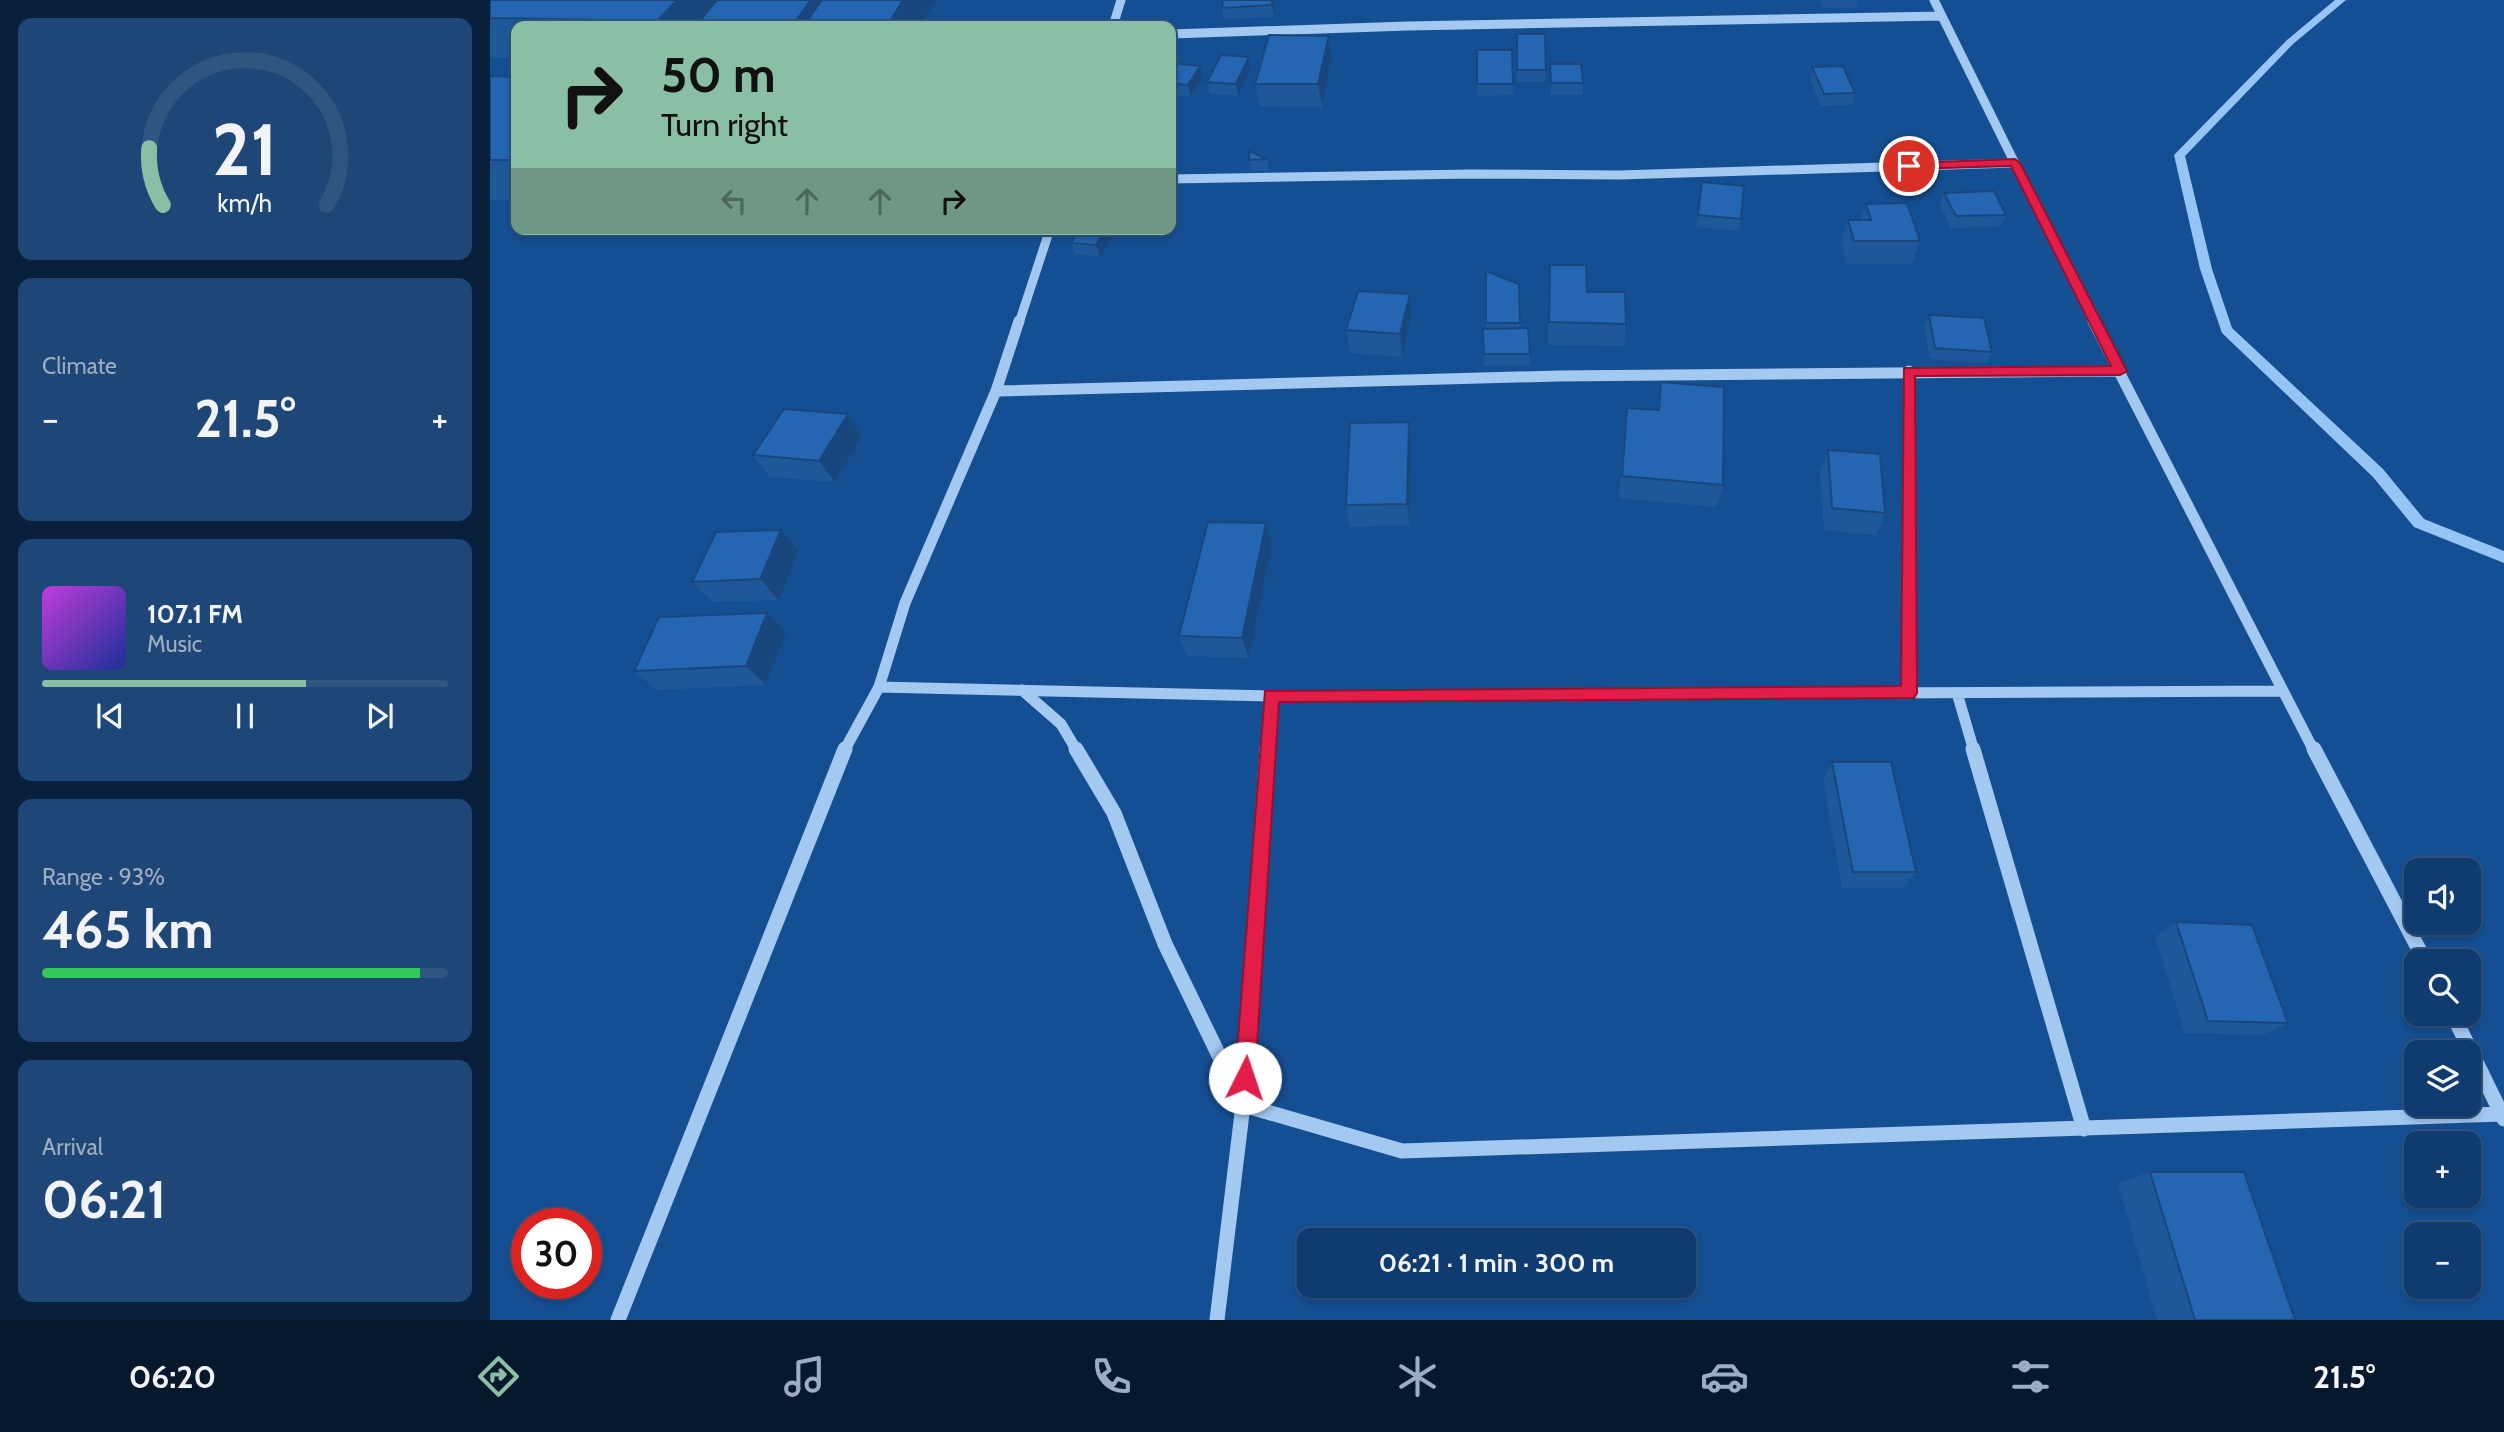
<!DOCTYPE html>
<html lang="en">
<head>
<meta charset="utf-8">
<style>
	:root { --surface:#103b6e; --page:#1e4676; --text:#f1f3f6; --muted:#9cadc2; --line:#305581; --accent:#8abfa5 }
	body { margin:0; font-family:Cabin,sans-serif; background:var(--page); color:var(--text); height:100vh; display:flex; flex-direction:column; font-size:26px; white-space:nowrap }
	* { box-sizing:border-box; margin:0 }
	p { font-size:23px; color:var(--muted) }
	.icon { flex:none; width:38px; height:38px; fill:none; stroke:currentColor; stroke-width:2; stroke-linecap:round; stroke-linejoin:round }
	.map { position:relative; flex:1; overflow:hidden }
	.panel { display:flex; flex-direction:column; gap:18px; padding:18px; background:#09203c; width:490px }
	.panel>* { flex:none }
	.banner { position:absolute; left:21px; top:21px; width:665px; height:214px; border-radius:14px; box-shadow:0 4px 10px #0003,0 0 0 2px var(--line); background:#8abfa5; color:#111; overflow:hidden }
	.controls { position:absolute; left:1914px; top:858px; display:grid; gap:14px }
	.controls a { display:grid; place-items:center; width:77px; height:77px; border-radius:14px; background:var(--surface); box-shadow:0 4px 10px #0003,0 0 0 2px var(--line); font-size:35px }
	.speed { position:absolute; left:21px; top:1208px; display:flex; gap:14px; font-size:35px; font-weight:700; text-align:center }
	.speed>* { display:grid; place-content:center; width:91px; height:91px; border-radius:50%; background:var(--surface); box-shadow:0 4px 10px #0003,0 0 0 2px var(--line); line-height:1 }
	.speed .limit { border:10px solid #d22; background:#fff; color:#111 }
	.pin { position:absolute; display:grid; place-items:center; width:60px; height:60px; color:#fff; margin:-30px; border:4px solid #fff; border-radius:50%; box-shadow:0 2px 7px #0007 }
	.me { position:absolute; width:77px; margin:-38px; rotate:4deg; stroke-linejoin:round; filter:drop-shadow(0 0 5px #0008) }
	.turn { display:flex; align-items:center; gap:24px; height:147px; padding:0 35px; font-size:32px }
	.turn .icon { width:91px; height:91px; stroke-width:2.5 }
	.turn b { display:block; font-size:49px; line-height:60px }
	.lanes { display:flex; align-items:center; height:66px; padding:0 35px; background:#0003; justify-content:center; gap:35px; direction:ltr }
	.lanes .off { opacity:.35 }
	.big { font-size:52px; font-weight:800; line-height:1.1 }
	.panel .tile { flex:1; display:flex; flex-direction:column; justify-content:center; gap:10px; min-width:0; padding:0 24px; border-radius:14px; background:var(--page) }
	.panel .dial { align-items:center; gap:0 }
	.dial svg { height:182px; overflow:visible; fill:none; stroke:var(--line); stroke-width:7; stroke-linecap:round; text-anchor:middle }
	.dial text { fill:var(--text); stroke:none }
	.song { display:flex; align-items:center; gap:21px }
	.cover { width:84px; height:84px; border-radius:10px; background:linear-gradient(135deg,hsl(290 70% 55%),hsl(230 70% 35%)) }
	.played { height:7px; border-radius:4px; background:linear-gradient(90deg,var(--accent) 65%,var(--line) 65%) }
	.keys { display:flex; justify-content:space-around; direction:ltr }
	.heat { display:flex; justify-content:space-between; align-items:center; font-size:38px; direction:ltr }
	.charge { height:10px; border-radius:5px; background:linear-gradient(90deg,#34c759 93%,var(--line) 0) }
	.trip { position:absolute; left:807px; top:1228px; width:399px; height:70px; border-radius:14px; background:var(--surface); box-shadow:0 4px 10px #0003,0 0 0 2px var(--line); font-weight:800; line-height:70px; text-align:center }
	.dock { display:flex; height:112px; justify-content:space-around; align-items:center; background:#06182c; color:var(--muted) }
	.dock .icon { width:49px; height:49px }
	.dock .active { color:var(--accent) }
	.dock b { font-size:32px; color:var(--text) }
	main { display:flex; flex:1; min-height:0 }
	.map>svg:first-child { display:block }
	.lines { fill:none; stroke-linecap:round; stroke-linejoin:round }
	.stream { fill:#96c4f4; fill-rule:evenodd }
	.minor-far2 { stroke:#a4c9f1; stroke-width:9 }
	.minor-far1 { stroke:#a4c9f1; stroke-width:11 }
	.minor { stroke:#a4c9f1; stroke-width:15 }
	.wall { fill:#1f5899 }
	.shaded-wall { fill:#19477d }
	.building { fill:#2466b2; stroke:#19477d; stroke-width:2 }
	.route { fill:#e11d48; stroke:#92132f; stroke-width:2 }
</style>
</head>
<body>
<main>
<section class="panel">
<div class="tile dial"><svg viewBox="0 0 100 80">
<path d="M14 69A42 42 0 1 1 86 69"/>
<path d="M14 69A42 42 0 0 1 8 44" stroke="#8abfa5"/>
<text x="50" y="56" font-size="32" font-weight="700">21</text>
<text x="50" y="72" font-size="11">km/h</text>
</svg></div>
<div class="tile"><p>Climate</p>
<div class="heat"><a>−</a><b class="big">21.5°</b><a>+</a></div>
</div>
<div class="tile">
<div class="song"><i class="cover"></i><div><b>107.1 FM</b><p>Music</p></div></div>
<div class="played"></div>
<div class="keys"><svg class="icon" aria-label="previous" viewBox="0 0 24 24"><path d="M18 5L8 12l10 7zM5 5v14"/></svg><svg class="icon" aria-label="pause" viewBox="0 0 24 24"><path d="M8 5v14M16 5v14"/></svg><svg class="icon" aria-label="next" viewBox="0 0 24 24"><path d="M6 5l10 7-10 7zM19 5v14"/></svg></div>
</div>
<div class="tile"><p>Range · 93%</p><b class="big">465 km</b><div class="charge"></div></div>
<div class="tile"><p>Arrival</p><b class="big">06:21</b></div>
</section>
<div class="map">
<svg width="2014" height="1320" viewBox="0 0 2014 1320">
	<rect width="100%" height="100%" fill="#154f93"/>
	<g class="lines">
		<path class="stream" d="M1845,0H1856L1803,44L1695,156L1722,269L1742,328L1893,469L1934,519L2014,551V563L1924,527L1883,477L1732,333L1710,269L1684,155L1797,40Z"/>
		<path class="minor-far2" d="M1444,0L1604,323
			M623,26L631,0
			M681,34L918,26L1452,16
			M681,179L981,174L1129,175L1525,163
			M529,323L560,229"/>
		<path class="minor-far1" d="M1603,321L1824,751
			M1419,371V693
			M506,391L1068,376L1630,371
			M389,687L781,696L1793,691
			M532,690L571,724L587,751
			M1467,693L1484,751
			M354,751L389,687L415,603L506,391L529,321
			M777,751L781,696"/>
		<path class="minor" d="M586,749L624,813L675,944L753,1105L912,1151L2012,1114
			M1483,749L1594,1129
			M1824,749L1935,961
			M1962,1013L2014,1119
			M128,1320L355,749
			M727,1320L753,1105L777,749"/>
	</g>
	<path class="wall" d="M0,0H446L430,26H26V58H0Z
		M733,0H785L784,17L734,19L732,8Z
		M1330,0H1368L1366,8H1333Z
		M1027,34L1056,70L1055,82H1027Z
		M839,36L842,58L832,107L770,106L765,84Z
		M987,50H1022L1023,95L987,96Z
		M759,57L761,69L748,96L720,94L717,82Z
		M681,63L710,66L713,78L701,96L681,95Z
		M1060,64L1093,83V95H1061Z
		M1322,67L1365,93L1362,105L1331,106L1320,79Z
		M0,76L26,77V201L0,200Z
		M777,159L779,171H761L759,160Z
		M1212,182L1251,219L1249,231L1206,227Z
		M1454,193L1516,215L1511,226L1461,228L1450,205Z
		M1376,204L1430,241L1422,264H1357L1351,243L1358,220H1371Z
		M621,238L610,257L585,254L581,243Z
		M1060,265L1097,292L1136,324L1134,346L1058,345Z
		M996,271L1029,284L1030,328L1040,354L1039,365L994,366L993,329H996Z
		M1439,315L1502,352L1497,363L1440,359L1434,326Z
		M921,317L912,357L860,353L856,330Z
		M1171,382L1233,485L1227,507L1129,498L1134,430L1137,408L1167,410Z
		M358,414L372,437L345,482L280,477L263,455Z
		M919,422L921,444L920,525L859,527L856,505Z
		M1338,450L1395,513L1386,535L1334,530L1330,472Z
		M776,523L782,545L759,658L697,656L689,636Z
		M309,551L289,600L223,602L202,582Z
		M296,633L276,685L167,690L144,671Z
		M1342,762L1426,872L1413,888H1352L1333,780Z
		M1686,922L1798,1023L1772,1035L1695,1033L1665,937Z
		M1660,1172L1805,1320H1667L1628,1183Z"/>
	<path class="shaded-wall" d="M187,0H245L208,23L210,26H170L167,21Z
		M321,0H359L316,23L318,26H306L304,23Z
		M413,0H446L430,26H401L399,23Z
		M782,0H785L784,17L782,5Z
		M839,36L842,58L832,107L828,84Z
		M759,57L761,69L748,96L746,84Z
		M710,66L713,78L701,96L698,85Z
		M616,229H618L621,238L610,257L606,245Z
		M920,294L921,317L912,357L910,334Z
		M358,414L372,437L345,482L329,461Z
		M919,422L921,444L920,525L917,504Z
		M776,523L782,545L759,658L752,638Z
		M291,530L309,551L289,600L270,579Z
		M277,613L296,633L276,685L256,666Z"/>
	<path class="building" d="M0,0H187L167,21L0,18Z
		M227,0H321L304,23H208Z
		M332,0H413L399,23H316Z
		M733,0H782V5L732,8Z
		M1027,34H1055L1056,70H1027Z
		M779,35L839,36L828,84H765Z
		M987,50H1022L1023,84H987Z
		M731,55L759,57L746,84L717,82Z
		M681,63L710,66L698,85L681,83Z
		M1060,64H1091L1093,83H1061Z
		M1353,66L1365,93L1334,94L1322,67Z
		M0,76L26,77V160H0Z
		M759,151L777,159L759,160Z
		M1212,182L1254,186L1251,219L1208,215Z
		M1504,191L1516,215L1466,216L1454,193Z
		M1417,203L1430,241H1364L1358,220H1381L1376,204Z
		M589,229H616L606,245L581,243Z
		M1060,265H1096L1097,292H1135L1136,324L1059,322Z
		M996,271L1029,284L1030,323H996Z
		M868,291L920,294L910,334L856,330Z
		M1439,315L1494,318L1502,352L1445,348Z
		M1038,328L1040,354H994L993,329Z
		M1171,382L1234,387L1233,485L1132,476L1137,408L1169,410Z
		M294,409L358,414L329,461L263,455Z
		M919,422L917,504L856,505L860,423Z
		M1338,450L1390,454L1395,513L1342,508Z
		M718,522L776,523L752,638L689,636Z
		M291,530L270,579L202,582L226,532Z
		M277,613L256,666L144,671L169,617Z
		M1342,762H1401L1426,872H1363Z
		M1686,922L1762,925L1798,1023L1718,1021Z
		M1660,1172H1754L1805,1320H1705Z"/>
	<path class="route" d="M1525,159L1530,163L1637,371L1630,375L1425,376L1427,693L1424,698L789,702L765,1078L762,1085L755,1088L748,1085L745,1078L775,691L1411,686L1414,368L1621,366L1521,166L1419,169L1414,166L1419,163Z"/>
</svg>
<div class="controls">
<a><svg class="icon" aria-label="sound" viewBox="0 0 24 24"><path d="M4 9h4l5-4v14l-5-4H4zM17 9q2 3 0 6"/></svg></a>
<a><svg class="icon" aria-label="search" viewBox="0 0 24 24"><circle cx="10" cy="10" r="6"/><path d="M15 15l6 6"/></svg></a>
<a><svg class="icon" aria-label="layers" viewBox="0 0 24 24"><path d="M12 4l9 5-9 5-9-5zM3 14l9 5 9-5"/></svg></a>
<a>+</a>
<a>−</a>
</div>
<div class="speed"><div class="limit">30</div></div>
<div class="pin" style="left:1419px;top:166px;background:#d93025"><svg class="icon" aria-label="arrive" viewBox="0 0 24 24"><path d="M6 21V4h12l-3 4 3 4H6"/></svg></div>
<svg class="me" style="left:755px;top:1078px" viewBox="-20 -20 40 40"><circle r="19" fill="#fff"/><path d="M0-13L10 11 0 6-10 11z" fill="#e11d48"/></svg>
<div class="trip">06:21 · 1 min · 300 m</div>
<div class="banner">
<div class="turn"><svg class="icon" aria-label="right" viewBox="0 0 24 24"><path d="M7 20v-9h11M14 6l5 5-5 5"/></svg><div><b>50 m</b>Turn right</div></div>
<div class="lanes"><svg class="icon off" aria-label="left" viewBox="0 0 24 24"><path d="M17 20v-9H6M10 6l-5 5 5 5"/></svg><svg class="icon off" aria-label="ahead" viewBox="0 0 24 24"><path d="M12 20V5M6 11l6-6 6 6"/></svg><svg class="icon off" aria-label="ahead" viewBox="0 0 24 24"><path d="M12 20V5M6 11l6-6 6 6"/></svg><svg class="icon" aria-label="right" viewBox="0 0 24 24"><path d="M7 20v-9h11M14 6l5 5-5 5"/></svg></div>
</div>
</div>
</main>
<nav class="dock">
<b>06:20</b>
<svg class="icon active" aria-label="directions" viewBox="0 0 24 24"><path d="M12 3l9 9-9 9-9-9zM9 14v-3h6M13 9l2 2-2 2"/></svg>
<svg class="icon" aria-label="music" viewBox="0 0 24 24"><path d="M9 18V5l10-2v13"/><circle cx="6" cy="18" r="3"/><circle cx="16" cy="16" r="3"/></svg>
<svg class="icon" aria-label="phone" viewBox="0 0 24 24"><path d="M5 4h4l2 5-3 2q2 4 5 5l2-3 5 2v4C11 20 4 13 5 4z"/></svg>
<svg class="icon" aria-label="climate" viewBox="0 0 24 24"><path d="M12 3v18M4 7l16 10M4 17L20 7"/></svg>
<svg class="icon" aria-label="car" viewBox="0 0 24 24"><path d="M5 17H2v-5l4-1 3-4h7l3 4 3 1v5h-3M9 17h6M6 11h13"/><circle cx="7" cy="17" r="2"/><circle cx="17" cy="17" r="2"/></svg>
<svg class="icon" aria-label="filters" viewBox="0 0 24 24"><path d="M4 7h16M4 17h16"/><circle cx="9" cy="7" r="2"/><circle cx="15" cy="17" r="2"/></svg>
<b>21.5°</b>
</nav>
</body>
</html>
